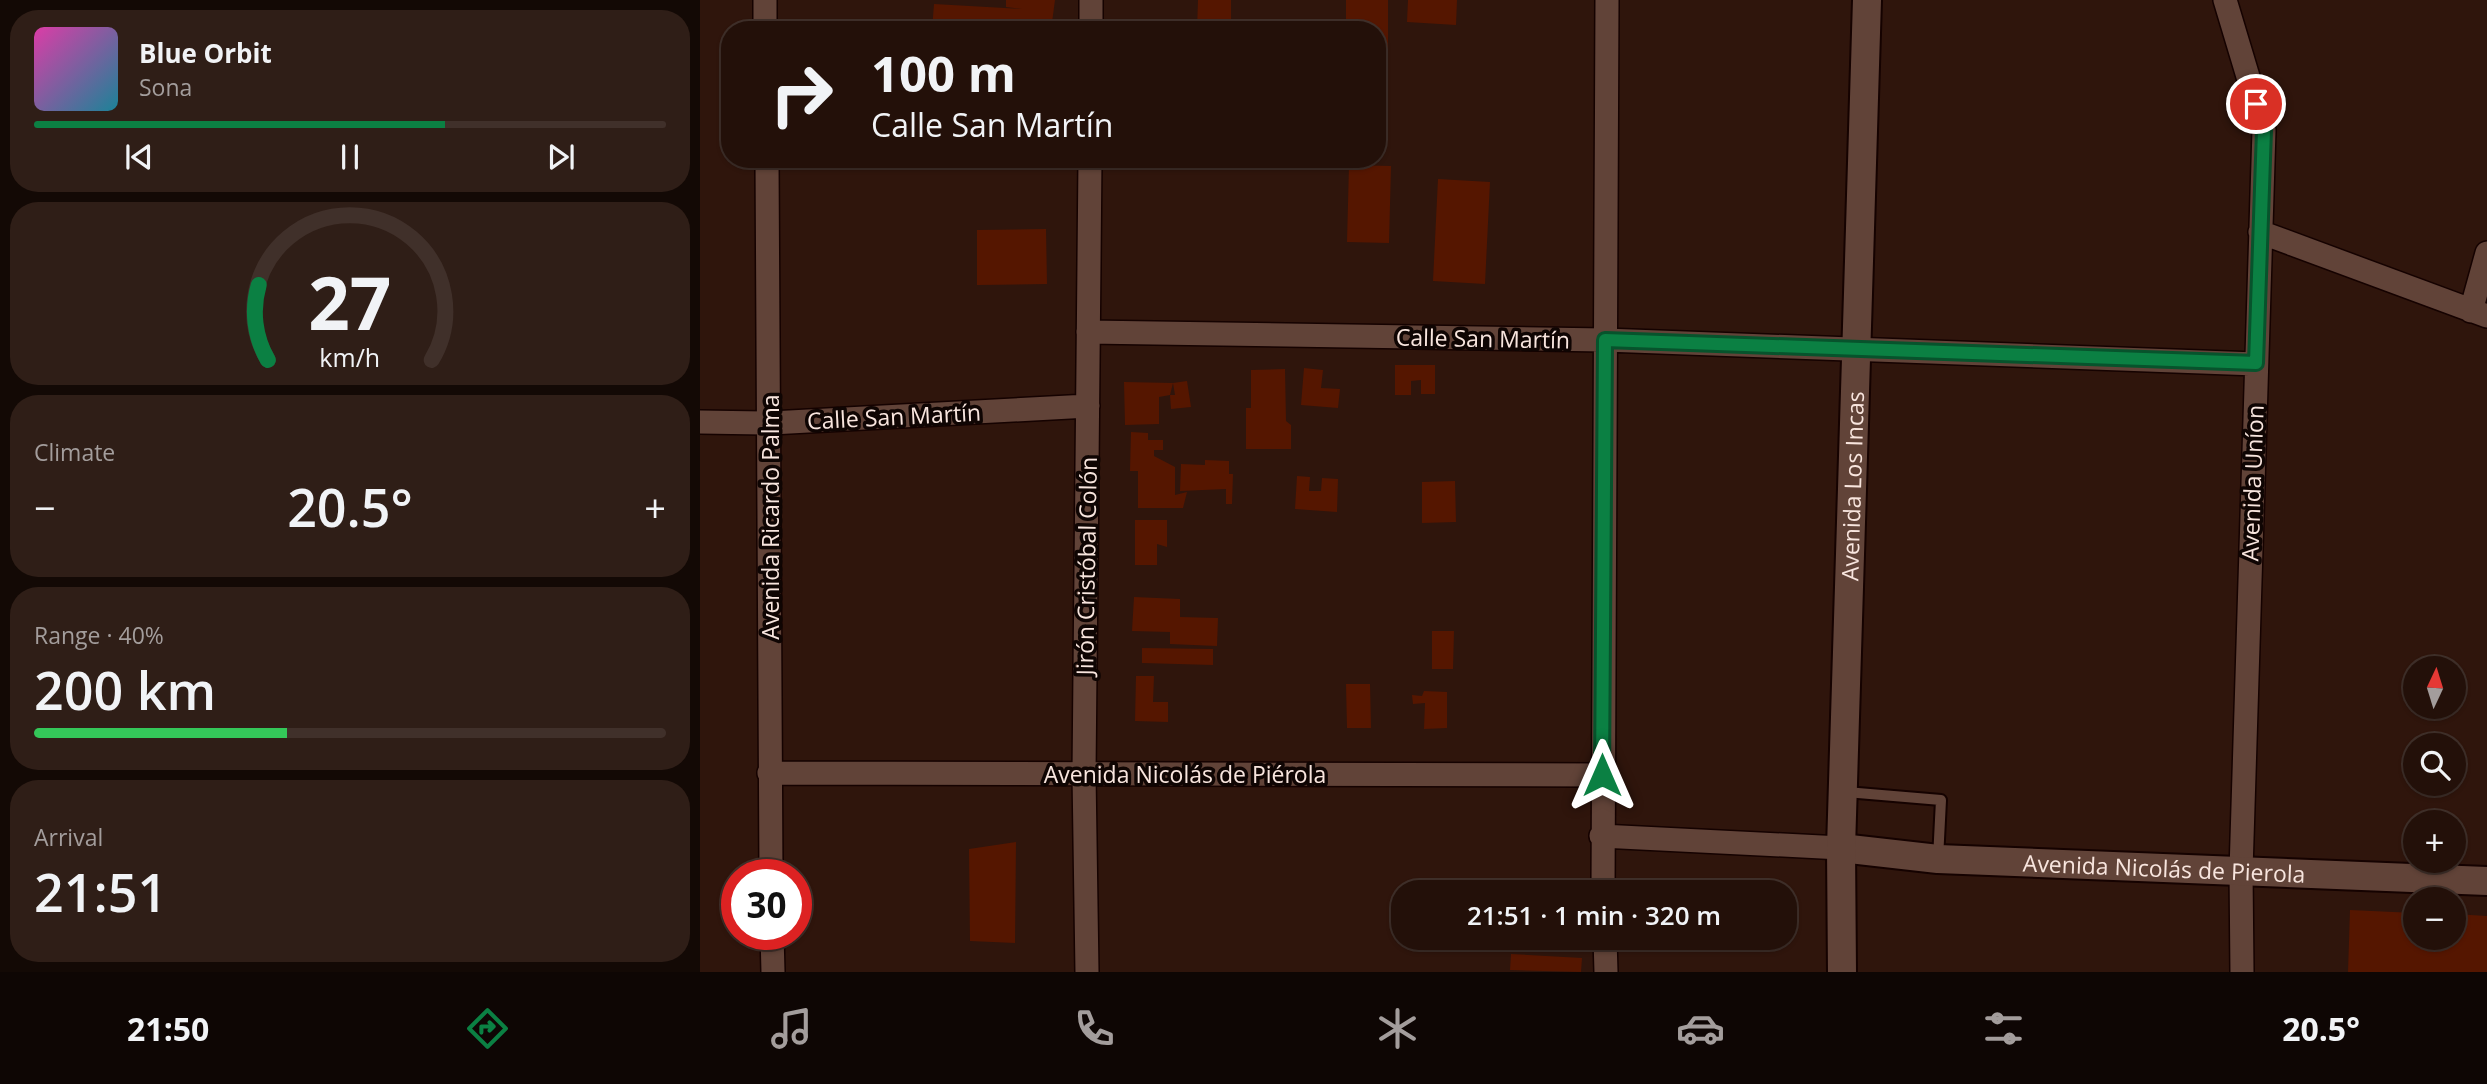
<!DOCTYPE html>
<html lang="en">
<head>
<meta charset="utf-8">
<style>
	:root { --surface:#231009; --page:#2f1e17; --text:#f1f3f6; --muted:#a39d9c; --line:#40302a; --accent:#0b8043 }
	body { margin:0; font-family:"Open Sans",sans-serif; background:var(--page); color:var(--text); height:100vh; display:flex; flex-direction:column; font-size:26px; white-space:nowrap }
	* { box-sizing:border-box; margin:0 }
	p { font-size:23px; color:var(--muted) }
	.icon { flex:none; width:38px; height:38px; fill:none; stroke:currentColor; stroke-width:2; stroke-linecap:round; stroke-linejoin:round }
	.map { position:relative; flex:1; overflow:hidden }
	.side { display:flex; flex-direction:column; gap:10px; padding:10px; background:#130905; width:700px }
	.side>* { flex:none }
	.hud { position:absolute; left:21px; top:21px; width:665px; height:147px; border-radius:28px; box-shadow:0 2px 5px #0004,0 0 0 2px var(--line); background:#231009; color:var(--text); overflow:hidden }
	.needle { width:46px; rotate:4deg }
	.tools { position:absolute; left:1703px; top:656px; display:grid; gap:14px }
	.tools a { display:grid; place-items:center; width:63px; height:63px; border-radius:50%; background:var(--surface); box-shadow:0 2px 5px #0004,0 0 0 2px var(--line); font-size:35px }
	.speed { position:absolute; left:21px; top:859px; display:flex; gap:14px; font-size:35px; font-weight:700; text-align:center }
	.speed>* { display:grid; place-content:center; width:91px; height:91px; border-radius:50%; background:var(--surface); box-shadow:0 2px 5px #0004,0 0 0 2px var(--line); line-height:1 }
	.speed .limit { border:10px solid #d22; background:#fff; color:#111 }
	.pin { position:absolute; display:grid; place-items:center; width:60px; height:60px; color:#fff; margin:-30px; border:4px solid #fff; border-radius:50%; box-shadow:0 2px 7px #0007 }
	.me { position:absolute; width:77px; margin:-38px; rotate:0deg; stroke-linejoin:round; filter:drop-shadow(0 0 5px #0008) }
	.turn { display:flex; align-items:center; gap:24px; height:147px; padding:0 35px; font-size:32px }
	.turn .icon { width:91px; height:91px; stroke-width:2.5 }
	.turn b { display:block; font-size:49px; line-height:60px }
	.big { font-size:52px; font-weight:600; line-height:1.1 }
	.side .widget { flex:1; display:flex; flex-direction:column; justify-content:center; gap:10px; min-width:0; padding:0 24px; border-radius:28px; background:var(--page) }
	.side .dial { align-items:center; gap:0 }
	.dial svg { height:182px; overflow:visible; fill:none; stroke:var(--line); stroke-width:7; stroke-linecap:round; text-anchor:middle }
	.dial text { fill:var(--text); stroke:none }
	.song { display:flex; align-items:center; gap:21px }
	.cover { width:84px; height:84px; border-radius:10px; background:linear-gradient(135deg,hsl(320 70% 55%),hsl(190 70% 35%)) }
	.played { height:7px; border-radius:4px; background:linear-gradient(90deg,var(--accent) 65%,var(--line) 65%) }
	.keys { display:flex; justify-content:space-around; direction:ltr }
	.heat { display:flex; justify-content:space-between; align-items:center; font-size:38px; direction:ltr }
	.charge { height:10px; border-radius:5px; background:linear-gradient(90deg,#34c759 40%,var(--line) 0) }
	.trip { position:absolute; left:691px; top:880px; width:406px; height:70px; border-radius:28px; background:var(--surface); box-shadow:0 2px 5px #0004,0 0 0 2px var(--line); font-weight:600; line-height:70px; text-align:center }
	.tab-bar { display:flex; height:112px; justify-content:space-around; align-items:center; background:#0e0604; color:var(--muted) }
	.tab-bar .icon { width:49px; height:49px }
	.tab-bar .selected { color:var(--accent) }
	.tab-bar b { font-size:32px; color:var(--text) }
	main { display:flex; flex:1; min-height:0 }
	.map>svg:first-child { display:block }
	.building { fill:#551600 }
	.lines { fill:none; stroke-linecap:round; stroke-linejoin:round }
	.service-casing { stroke:#150200; stroke-width:14 }
	.minor-casing { stroke:#150200; stroke-width:26 }
	.tertiary-casing { stroke:#150200; stroke-width:32 }
	.service { stroke:#614338; stroke-width:10 }
	.minor { stroke:#614338; stroke-width:23 }
	.tertiary { stroke:#614338; stroke-width:28 }
	.route-casing { stroke:#07532c; stroke-width:18 }
	.route { stroke:#0b8043; stroke-width:12 }
	.labels { text-anchor:middle; dominant-baseline:central; stroke-width:7; stroke-linejoin:round; paint-order:stroke }
	.street-label { font-size:23px; fill:#f8e5de; stroke:#0f0503 }
</style>
</head>
<body>
<main>
<section class="side">
<div class="widget">
<div class="song"><i class="cover"></i><div><b>Blue Orbit</b><p>Sona</p></div></div>
<div class="played"></div>
<div class="keys"><svg class="icon" aria-label="previous" viewBox="0 0 24 24"><path d="M18 5L8 12l10 7zM5 5v14"/></svg><svg class="icon" aria-label="pause" viewBox="0 0 24 24"><path d="M8 5v14M16 5v14"/></svg><svg class="icon" aria-label="next" viewBox="0 0 24 24"><path d="M6 5l10 7-10 7zM19 5v14"/></svg></div>
</div>
<div class="widget dial"><svg viewBox="0 0 100 80">
<path d="M14 69A42 42 0 1 1 86 69"/>
<path d="M14 69A42 42 0 0 1 10 36" stroke="#0b8043"/>
<text x="50" y="56" font-size="32" font-weight="700">27</text>
<text x="50" y="72" font-size="11">km/h</text>
</svg></div>
<div class="widget"><p>Climate</p>
<div class="heat"><a>−</a><b class="big">20.5°</b><a>+</a></div>
</div>
<div class="widget"><p>Range · 40%</p><b class="big">200 km</b><div class="charge"></div></div>
<div class="widget"><p>Arrival</p><b class="big">21:51</b></div>
</section>
<div class="map">
<svg width="1787" height="972" viewBox="0 0 1787 972">
	<rect width="100%" height="100%" fill="#2f150c"/>
	<path class="building" d="M306,0H355L351,30H232L234,4L322,9L306,7Z
		M498,0H531V30H497Z
		M646,0H688V58H677V30H646Z
		M708,0H757L756,25L707,22Z
		M649,165L691,166L689,243L647,242Z
		M738,179L790,182L785,284L733,281Z
		M346,229L347,284L277,285V230Z
		M695,365H735V394H721V380L711,381V395H695Z
		M604,368L623,370L621,388L640,389L638,408L601,405Z
		M585,369L586,421L591,425V449H546V408H551V370Z
		M487,381L491,407L471,409L470,395H475L473,383Z
		M424,382L473,383L470,395L459,397V424L425,425Z
		M431,432L448,433V440H463V450H454V456L475,467V495L487,492L483,508H438V471H430Z
		M505,460L529,461V474H533L532,504H526V489L480,491L481,464L505,465Z
		M597,476L610,477L609,491H621L622,478L638,479L637,512L595,509Z
		M755,481L756,522L722,523V482Z
		M435,520H467V547L457,544V565H435Z
		M434,597L480,599V617L518,618L517,646L470,644V632L432,631Z
		M732,631H754L753,669H732Z
		M442,648L513,649V665L442,663Z
		M436,676H454L453,702H468V722L435,721Z
		M646,684H670L671,728H647Z
		M724,691L747,692V728L724,729L725,703L713,704L712,695L722,696Z
		M316,842L315,943L270,941L269,849Z
		M1650,910L1715,913V938H1754V914L1787,916V972H1648Z
		M811,954L882,958L881,972L810,970Z"/>
	<g class="lines">
		<defs>
			<path id="service" d="M1146,792L1241,800L1238,859"/>
			<path id="minor" d="M65,0V30
				M1525,0L1564,130L1541,871L1542,972
				M391,30V0
				M67,159L71,875
				M1560,232L1787,316
				M1771,311L1787,253
				M388,332L905,340L1556,364
				M0,422L71,423L388,406
				M69,773L902,775
				M901,836L1141,848
				M903,892L907,0
				M72,934L73,972
				M905,938L906,972
				M387,972L384,774L390,159"/>
			<g id="tertiary">
				<path id="s1" d="M1141,848L1238,859L1787,881"/>
				<path id="s2" d="M1142,972L1141,848L1167,0"/>
			</g>
		</defs>
		<use href="#service" class="service-casing"/>
		<use href="#minor" class="minor-casing"/>
		<use href="#tertiary" class="tertiary-casing"/>
		<use href="#service" class="service"/>
		<use href="#minor" class="minor"/>
		<use href="#tertiary" class="tertiary"/>
	</g>
	<g class="lines">
		<defs>
			<path id="route" d="M902,775L905,340L1556,363L1564,130L1556,104"/>
		</defs>
		<use href="#route" class="route-casing"/>
		<use href="#route" class="route"/>
	</g>
	<g class="labels">
		<g class="street-label">
			<text transform="translate(783 338) rotate(1)">Calle San Martín</text>
			<text transform="translate(194 416) rotate(-3)">Calle San Martín</text>
			<text transform="translate(1552 483) rotate(-88)">Avenida Uníon</text>
			<text stroke="none"><textPath href="#s2" startOffset="486">Avenida Los Incas</textPath></text>
			<text transform="translate(70 517) rotate(-90)">Avenida Ricardo Palma</text>
			<text transform="translate(386 566) rotate(-89)">Jirón Cristóbal Colón</text>
			<text x="485" y="774">Avenida Nicolás de Piérola</text>
			<text stroke="none"><textPath href="#s1" startOffset="324">Avenida Nicolás de Pierola</textPath></text>
		</g>
	</g>
</svg>
<div class="tools">
<a><svg class="needle" viewBox="-14 -14 28 28"><path d="M0-13l5 13h-10z" fill="#e53935"/><path d="M0 13l5-13h-10z" fill="#a39d9c"/></svg></a>
<a><svg class="icon" aria-label="search" viewBox="0 0 24 24"><circle cx="10" cy="10" r="6"/><path d="M15 15l6 6"/></svg></a>
<a>+</a>
<a>−</a>
</div>
<div class="speed"><div class="limit">30</div></div>
<div class="pin" style="left:1556px;top:104px;background:#d93025"><svg class="icon" aria-label="arrive" viewBox="0 0 24 24"><path d="M6 21V4h12l-3 4 3 4H6"/></svg></div>
<svg class="me" style="left:902px;top:775px" viewBox="-20 -20 40 40"><path d="M0-17L14 15 0 8-14 15z" fill="#0b8043" stroke="#fff" stroke-width="4"/></svg>
<div class="trip">21:51 · 1 min · 320 m</div>
<div class="hud">
<div class="turn"><svg class="icon" aria-label="right" viewBox="0 0 24 24"><path d="M7 20v-9h11M14 6l5 5-5 5"/></svg><div><b>100 m</b>Calle San Martín</div></div>
</div>
</div>
</main>
<nav class="tab-bar">
<b>21:50</b>
<svg class="icon selected" aria-label="directions" viewBox="0 0 24 24"><path d="M12 3l9 9-9 9-9-9zM9 14v-3h6M13 9l2 2-2 2"/></svg>
<svg class="icon" aria-label="music" viewBox="0 0 24 24"><path d="M9 18V5l10-2v13"/><circle cx="6" cy="18" r="3"/><circle cx="16" cy="16" r="3"/></svg>
<svg class="icon" aria-label="phone" viewBox="0 0 24 24"><path d="M5 4h4l2 5-3 2q2 4 5 5l2-3 5 2v4C11 20 4 13 5 4z"/></svg>
<svg class="icon" aria-label="climate" viewBox="0 0 24 24"><path d="M12 3v18M4 7l16 10M4 17L20 7"/></svg>
<svg class="icon" aria-label="car" viewBox="0 0 24 24"><path d="M5 17H2v-5l4-1 3-4h7l3 4 3 1v5h-3M9 17h6M6 11h13"/><circle cx="7" cy="17" r="2"/><circle cx="17" cy="17" r="2"/></svg>
<svg class="icon" aria-label="filters" viewBox="0 0 24 24"><path d="M4 7h16M4 17h16"/><circle cx="9" cy="7" r="2"/><circle cx="15" cy="17" r="2"/></svg>
<b>20.5°</b>
</nav>
</body>
</html>
